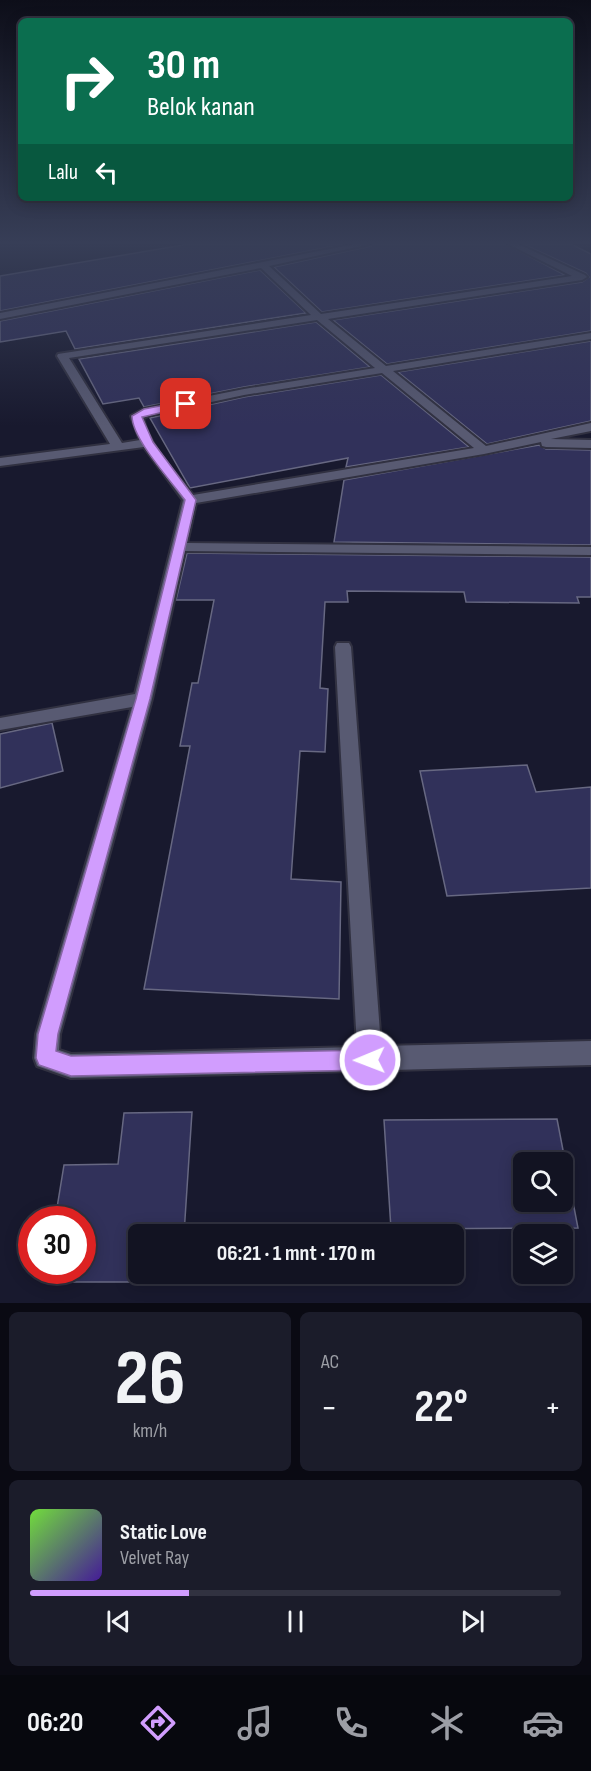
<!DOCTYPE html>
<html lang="id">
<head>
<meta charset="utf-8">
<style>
	:root { --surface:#121322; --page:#1b1c2a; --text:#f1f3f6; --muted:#9c9ea5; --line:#313240; --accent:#d19dfe }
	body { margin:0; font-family:"Sofia Sans Condensed",sans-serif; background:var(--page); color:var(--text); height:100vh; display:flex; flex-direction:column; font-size:22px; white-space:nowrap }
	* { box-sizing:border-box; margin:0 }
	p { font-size:20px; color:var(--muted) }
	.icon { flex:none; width:33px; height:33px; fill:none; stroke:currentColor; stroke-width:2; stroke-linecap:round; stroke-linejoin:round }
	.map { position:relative; height:1303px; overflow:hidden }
	.panel { display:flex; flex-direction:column; gap:9px; padding:9px; background:#0a0a13; flex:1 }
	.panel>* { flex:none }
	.hud { position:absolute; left:18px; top:18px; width:555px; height:183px; border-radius:9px; box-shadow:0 3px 15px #0003,0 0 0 2px var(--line); background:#0b6e4f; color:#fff; overflow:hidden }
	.buttons { position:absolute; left:513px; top:1152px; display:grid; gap:12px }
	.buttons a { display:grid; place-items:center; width:60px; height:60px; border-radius:9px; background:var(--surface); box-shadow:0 3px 15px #0003,0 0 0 2px var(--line); font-size:30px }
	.speed { position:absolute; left:18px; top:1206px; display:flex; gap:12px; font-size:30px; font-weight:700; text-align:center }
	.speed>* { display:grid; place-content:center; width:78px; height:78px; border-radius:50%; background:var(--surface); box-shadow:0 3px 15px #0003,0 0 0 2px var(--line); line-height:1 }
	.speed .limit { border:9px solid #d22; background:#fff; color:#111 }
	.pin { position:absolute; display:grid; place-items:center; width:51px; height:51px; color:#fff; margin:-26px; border-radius:12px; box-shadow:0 3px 9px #0006 }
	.me { position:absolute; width:66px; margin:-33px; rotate:269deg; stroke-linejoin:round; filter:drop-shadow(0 0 4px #0008) }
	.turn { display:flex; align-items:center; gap:21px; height:126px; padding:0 30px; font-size:27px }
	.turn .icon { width:78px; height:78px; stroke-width:2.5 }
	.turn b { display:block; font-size:42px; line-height:51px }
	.then { display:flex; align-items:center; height:57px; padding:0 30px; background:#0003; gap:12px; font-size:22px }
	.big { font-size:45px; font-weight:700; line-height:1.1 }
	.panel .widget { flex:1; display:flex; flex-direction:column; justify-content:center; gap:9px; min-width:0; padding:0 21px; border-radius:9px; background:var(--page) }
	.panel .dial { align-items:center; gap:0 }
	.dial b { font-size:78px; line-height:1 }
	.song { display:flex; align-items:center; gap:18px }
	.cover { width:72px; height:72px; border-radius:9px; background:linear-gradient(135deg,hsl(100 70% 55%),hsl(260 70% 35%)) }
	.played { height:6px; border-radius:3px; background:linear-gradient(90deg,var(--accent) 30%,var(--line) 30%) }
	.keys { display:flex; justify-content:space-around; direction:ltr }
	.heat { display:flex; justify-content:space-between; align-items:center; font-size:33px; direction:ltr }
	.panel .tiles { flex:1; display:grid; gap:9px; grid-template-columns:1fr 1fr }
	.widget:last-child { grid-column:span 2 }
	.trip { position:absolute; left:128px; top:1224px; width:336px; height:60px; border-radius:9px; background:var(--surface); box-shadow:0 3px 15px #0003,0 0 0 2px var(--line); font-weight:700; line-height:60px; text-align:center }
	.dock { display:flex; height:96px; justify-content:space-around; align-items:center; background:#07080e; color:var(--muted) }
	.dock .icon { width:42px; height:42px }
	.dock .current { color:var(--accent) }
	.dock b { font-size:27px; color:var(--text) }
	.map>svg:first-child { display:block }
	.building { fill:#31315a; stroke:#676882; stroke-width:1.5; fill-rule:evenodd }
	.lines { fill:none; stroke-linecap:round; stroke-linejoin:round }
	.minor-casing { stroke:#313141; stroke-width:4 }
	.minor { fill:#585a72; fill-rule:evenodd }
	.route { fill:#d19dfe; stroke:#8866a5; stroke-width:1.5 }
</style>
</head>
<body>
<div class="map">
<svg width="591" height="1303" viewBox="0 0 591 1303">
	<rect width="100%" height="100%" fill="#18192e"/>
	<path class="building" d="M189,244H345L0,311V276Z
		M373,244H506L565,275L322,312L274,267L371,246Z
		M523,244H571L591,254V331L387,364L333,320L582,282L589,277L586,273Z
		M260,270L306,313L75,349L66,331L0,342V321Z
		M316,322L370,367L244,387L144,407L139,398L103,404L79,359Z
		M591,341V421L487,444L398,372Z
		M381,375L469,447L346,467L348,458L190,488L150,418L244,397Z
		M539,445L546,449L591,450V545L334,542L344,480Z
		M187,553L591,557V597H577L579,603L466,602L464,592L347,591L348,602H325L320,688L328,689L325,752L300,751L291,879L341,882L339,999L144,989L190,746H180L192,683H198L214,600H176Z
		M52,723L63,771L0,788V734Z
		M527,765L536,792L591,787V888L447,896L420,771Z
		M192,1112L184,1234H138V1274H181V1282H45L47,1270H82V1220H55L64,1165L118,1164L124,1113Z
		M557,1119L578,1228L391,1229L384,1120ZM524,1162H562V1202H524Z"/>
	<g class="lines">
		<defs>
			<path id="minor" d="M355,244H371L269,266L321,314L572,276L508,244H518L585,275L587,277L582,280L328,319L386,366L591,333V339L393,371L486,446L591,423V431L551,439L591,440V448L546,447L542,446L541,442L484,454L196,503L187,543L591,547V555L185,551L152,699L60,1034L59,1050L71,1054L357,1047L335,647L337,643H349L351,647L381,1046L591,1041V1065L71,1078L37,1066L34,1058L36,1034L132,707L0,730V718L135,694L183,500L144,447L0,466V458L110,444L57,356L58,354L311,315L261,268L0,319V313ZM317,320L375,368L244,389L144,409L131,416L140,440L122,443L69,358ZM382,373L474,448L193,495C175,472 149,447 143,418L151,415L244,395Z"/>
		</defs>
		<use href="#minor" class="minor-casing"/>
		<use href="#minor" class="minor"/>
	</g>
	<linearGradient id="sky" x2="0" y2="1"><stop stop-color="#0d0e19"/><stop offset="0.57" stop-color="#373e57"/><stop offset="1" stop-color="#373e57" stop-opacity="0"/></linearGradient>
	<rect width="591" height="426" fill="url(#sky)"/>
	<path class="route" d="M186,401L190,402V406L142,417L153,442L196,500L150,699L58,1034L56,1051L71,1056L370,1050L377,1053L380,1060L377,1067L370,1070L71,1076L39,1065L36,1058L38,1034L136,699L185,500C171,481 132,439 132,416L144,409Z"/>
</svg>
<div class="buttons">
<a><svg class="icon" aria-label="search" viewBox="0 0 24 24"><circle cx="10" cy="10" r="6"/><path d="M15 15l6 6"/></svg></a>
<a><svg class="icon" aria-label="layers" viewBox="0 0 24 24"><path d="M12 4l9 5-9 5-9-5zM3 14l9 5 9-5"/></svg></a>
</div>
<div class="speed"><div class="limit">30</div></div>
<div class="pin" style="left:186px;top:404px;background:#d93025"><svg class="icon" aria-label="arrive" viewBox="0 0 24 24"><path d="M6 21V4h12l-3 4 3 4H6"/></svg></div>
<svg class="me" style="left:370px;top:1060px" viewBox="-20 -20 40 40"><circle r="17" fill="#d19dfe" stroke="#fff" stroke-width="3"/><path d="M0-11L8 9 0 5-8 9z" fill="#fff"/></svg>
<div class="trip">06:21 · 1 mnt · 170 m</div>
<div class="hud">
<div class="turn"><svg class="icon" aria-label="right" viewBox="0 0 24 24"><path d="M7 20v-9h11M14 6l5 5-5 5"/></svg><div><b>30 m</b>Belok kanan</div></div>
<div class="then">Lalu<svg class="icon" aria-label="left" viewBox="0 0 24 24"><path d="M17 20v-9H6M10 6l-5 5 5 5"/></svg></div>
</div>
</div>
<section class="panel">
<div class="tiles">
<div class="widget dial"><b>26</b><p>km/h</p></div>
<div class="widget"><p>AC</p>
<div class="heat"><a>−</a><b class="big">22°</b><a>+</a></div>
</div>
<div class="widget">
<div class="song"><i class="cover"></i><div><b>Static Love</b><p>Velvet Ray</p></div></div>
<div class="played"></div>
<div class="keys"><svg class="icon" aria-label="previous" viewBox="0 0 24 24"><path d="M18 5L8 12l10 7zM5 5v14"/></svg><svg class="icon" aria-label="pause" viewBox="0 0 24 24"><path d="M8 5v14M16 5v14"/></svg><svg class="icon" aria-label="next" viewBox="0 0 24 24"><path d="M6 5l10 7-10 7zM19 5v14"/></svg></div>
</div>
</div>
</section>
<nav class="dock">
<b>06:20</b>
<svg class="icon current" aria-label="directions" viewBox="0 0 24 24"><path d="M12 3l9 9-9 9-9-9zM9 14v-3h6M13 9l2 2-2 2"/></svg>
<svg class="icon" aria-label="music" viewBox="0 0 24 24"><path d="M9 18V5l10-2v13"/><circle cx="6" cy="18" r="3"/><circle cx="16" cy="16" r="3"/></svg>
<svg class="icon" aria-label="phone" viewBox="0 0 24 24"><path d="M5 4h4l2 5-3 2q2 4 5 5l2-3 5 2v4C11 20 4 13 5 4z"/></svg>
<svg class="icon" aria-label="climate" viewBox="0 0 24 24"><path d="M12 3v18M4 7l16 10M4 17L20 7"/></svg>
<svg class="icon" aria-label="car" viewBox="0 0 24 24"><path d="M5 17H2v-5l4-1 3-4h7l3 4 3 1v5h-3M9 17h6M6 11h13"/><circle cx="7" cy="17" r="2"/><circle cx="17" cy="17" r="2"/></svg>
</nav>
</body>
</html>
